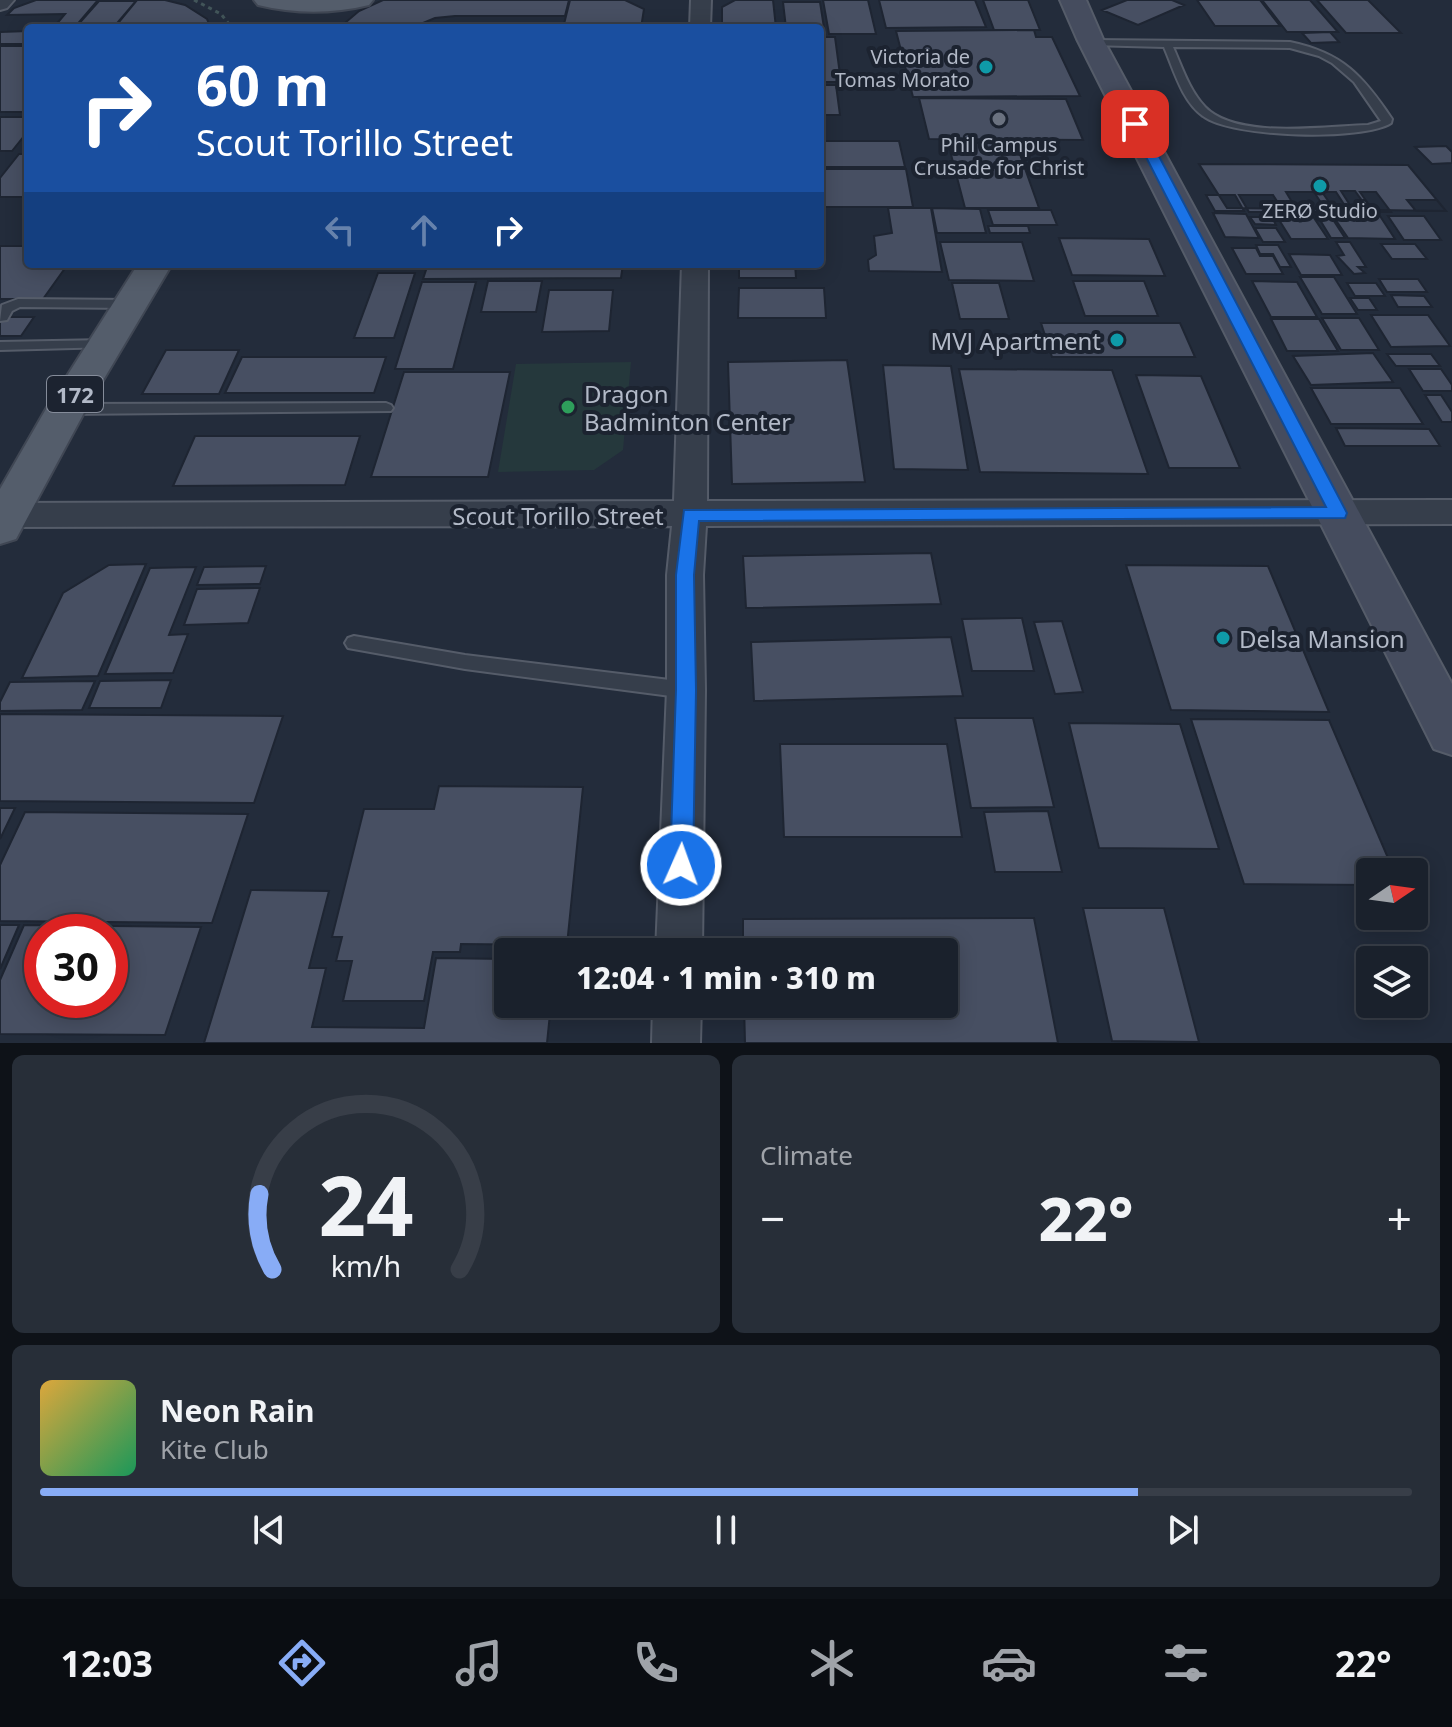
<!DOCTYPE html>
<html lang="en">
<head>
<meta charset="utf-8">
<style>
	:root { --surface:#1a212c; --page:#272e38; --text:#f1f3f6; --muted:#9fa3a9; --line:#383e48; --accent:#88acf6 }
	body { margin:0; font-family:"Noto Sans",sans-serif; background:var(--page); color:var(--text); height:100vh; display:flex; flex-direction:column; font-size:30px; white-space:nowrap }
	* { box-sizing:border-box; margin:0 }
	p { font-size:26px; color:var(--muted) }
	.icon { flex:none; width:44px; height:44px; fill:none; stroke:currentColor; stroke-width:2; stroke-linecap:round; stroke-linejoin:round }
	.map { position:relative; height:1043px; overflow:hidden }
	.side { display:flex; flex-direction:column; gap:12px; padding:12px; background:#0e1218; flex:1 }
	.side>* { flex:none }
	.hud { position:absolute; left:24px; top:24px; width:800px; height:244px; border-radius:8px; box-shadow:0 4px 20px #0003,0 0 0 2px var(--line); background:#1a4fa0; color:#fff; overflow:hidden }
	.needle { width:52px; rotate:77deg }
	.controls { position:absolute; left:1356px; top:858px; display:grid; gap:16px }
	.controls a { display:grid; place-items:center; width:72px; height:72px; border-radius:8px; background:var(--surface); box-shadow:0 4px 20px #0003,0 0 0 2px var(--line); font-size:40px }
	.speed { position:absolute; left:24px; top:914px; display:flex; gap:16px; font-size:40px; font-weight:700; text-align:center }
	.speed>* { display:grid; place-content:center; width:104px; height:104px; border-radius:50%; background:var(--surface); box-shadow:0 4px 20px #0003,0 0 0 2px var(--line); line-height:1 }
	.speed .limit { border:12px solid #d22; background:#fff; color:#111 }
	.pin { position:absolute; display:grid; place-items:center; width:68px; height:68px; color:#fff; margin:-34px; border-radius:16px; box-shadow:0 4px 12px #0006 }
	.me { position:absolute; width:88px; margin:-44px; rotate:2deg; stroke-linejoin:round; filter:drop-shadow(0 0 6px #0008) }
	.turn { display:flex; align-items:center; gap:28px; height:168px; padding:0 40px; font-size:36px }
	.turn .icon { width:104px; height:104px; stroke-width:2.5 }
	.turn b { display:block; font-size:56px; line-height:68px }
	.lanes { display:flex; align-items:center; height:76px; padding:0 40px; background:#0003; justify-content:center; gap:40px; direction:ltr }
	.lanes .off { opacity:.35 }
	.big { font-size:60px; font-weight:800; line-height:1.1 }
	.side .card { flex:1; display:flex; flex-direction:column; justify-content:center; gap:12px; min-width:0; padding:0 28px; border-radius:12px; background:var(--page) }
	.side .dial { align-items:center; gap:0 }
	.dial svg { height:208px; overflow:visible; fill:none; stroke:var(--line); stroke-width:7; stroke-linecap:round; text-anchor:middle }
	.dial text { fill:var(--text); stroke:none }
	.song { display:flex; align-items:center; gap:24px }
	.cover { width:96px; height:96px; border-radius:12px; background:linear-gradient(135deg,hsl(40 70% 55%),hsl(150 70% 35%)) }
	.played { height:8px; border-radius:4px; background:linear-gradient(90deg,var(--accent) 80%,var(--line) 80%) }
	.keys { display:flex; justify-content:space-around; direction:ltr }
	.heat { display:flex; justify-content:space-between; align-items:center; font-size:44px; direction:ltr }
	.side .tiles { flex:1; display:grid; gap:12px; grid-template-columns:1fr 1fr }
	.card:last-child { grid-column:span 2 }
	.trip { position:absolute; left:494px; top:938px; width:464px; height:80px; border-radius:8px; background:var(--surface); box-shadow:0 4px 20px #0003,0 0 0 2px var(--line); font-weight:800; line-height:80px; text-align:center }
	.tab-bar { display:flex; height:128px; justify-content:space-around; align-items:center; background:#0a0d12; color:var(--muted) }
	.tab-bar .icon { width:56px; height:56px }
	.tab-bar .active { color:var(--accent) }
	.tab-bar b { font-size:36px; color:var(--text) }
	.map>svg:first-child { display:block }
	.green { fill:#25383c }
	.building { fill:#474f62; stroke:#1e2532; stroke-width:2; fill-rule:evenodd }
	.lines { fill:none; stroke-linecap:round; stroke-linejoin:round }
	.lane-casing { stroke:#555c69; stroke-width:4 }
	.street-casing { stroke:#555c69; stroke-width:4 }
	.secondary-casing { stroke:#555c69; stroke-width:4 }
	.primary-casing { stroke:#404754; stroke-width:4 }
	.path { stroke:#425559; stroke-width:3; stroke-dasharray:4 4; stroke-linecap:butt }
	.lane { fill:#363e4b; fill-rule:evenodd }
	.street { fill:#363e4b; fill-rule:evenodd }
	.secondary { fill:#454c5e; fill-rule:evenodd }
	.primary { fill:#545d6b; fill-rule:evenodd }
	.route { fill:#1a73e8; stroke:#114b97; stroke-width:2 }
	.culture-dot { fill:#0f9aa8; stroke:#1c2330; stroke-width:3 }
	.worship-dot { fill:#6b7280; stroke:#1c2330; stroke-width:3 }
	.leisure-dot { fill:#2e9e5b; stroke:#1c2330; stroke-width:3 }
	.labels { text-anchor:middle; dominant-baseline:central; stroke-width:8; stroke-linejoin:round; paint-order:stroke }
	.far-poi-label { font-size:20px; fill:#b2b9c7; stroke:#1c2330 }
	.shield { fill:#1c2330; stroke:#858c9a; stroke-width:2 }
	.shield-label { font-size:22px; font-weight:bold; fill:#b2b9c7 }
	.poi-label { font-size:24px; fill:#b2b9c7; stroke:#1c2330; text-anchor:start }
	.street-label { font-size:24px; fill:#b2b9c7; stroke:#1c2330 }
</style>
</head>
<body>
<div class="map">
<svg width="1452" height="1043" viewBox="0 0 1452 1043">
	<rect width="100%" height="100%" fill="#232c3b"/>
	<path class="green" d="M631,362L623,450L594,470L498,472L516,364Z"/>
	<path class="building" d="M36,0H98L75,27H54L65,14L7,15L14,8Z
		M137,0H165L185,5L207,19L211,28H114Z
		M383,0H569L565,16H455L435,18L411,28H339L359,11Z
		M570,0H625L644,9L641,28H563Z
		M735,0H773L776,28H722V7Z
		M823,0H868L876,34H829Z
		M879,0H975L986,27L886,28Z
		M983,0H1028L1040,30H994Z
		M1127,0H1172L1184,5L1138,25L1102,10Z
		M1197,0H1260L1280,26H1215Z
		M1262,0H1310L1338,32H1287Z
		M1317,0H1368L1401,33H1346Z
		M99,1H136L113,28H75Z
		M783,2H820L825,34H820V28H786Z
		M1034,30L1036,37H1052L1080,96L913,97L896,31Z
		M28,31V44H0V32Z
		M1330,32L1339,42L1311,43L1302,33Z
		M820,37H835L841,82H820Z
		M0,46H28V112H0Z
		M820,85H836L840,115H820Z
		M919,98L1066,99L1083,140L929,139Z
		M0,117H28V131L12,151H0Z
		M820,141H899L905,167H820Z
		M948,143H1016L1039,208H965Z
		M1446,146L1452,152V163L1432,164L1415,147Z
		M19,154H28V197H0V178Z
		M1199,164L1408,165L1446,211L1227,208Z
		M820,169H906L913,207H820Z
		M1341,191H1355L1371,213H1355Z
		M1286,192H1314L1327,212H1298Z
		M1322,192H1336L1349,212H1336Z
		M1360,192H1376L1391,212H1374Z
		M1206,195H1235L1244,211H1215Z
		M1239,195H1273L1284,212H1249Z
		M1407,200H1437L1446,211H1416Z
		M888,208H931L942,272L869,271L868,260L876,255L874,236L892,233Z
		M932,208L980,209L986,233H937Z
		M988,210H1051L1057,225H993Z
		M1213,213L1246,214L1259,238L1225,237Z
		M1276,215H1312L1328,239H1291Z
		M1317,215H1330L1345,238H1331Z
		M1333,216H1380L1395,239L1348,238Z
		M1388,216H1424L1441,240H1404Z
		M1250,217H1272L1276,225L1255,224Z
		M988,226H1028L1030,233H990Z
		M1255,228H1276L1285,242H1263Z
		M1059,238L1149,239L1165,276L1072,275Z
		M940,242H1022L1034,281L949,280Z
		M1336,242H1350L1366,267H1358L1365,273L1354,274L1337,256L1344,255Z
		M1381,244H1415L1427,259H1392Z
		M1256,245H1278L1291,267H1280L1273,254H1260Z
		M0,246H28V264H68L43,299H0Z
		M1232,248H1256L1260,256H1273L1283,274H1246Z
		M1289,254L1330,255L1342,275H1301Z
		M428,264H623L621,278L423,279Z
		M739,264H795L796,278H739Z
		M378,273H415L394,338H354Z
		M1300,277H1334L1357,314H1322Z
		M1379,279H1418L1427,292H1387Z
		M488,281H542L536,312H481Z
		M1073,281H1144L1158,316H1085Z
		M1252,281L1297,282L1317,317H1271Z
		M422,282H476L453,369H395Z
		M952,283H999L1009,319H960Z
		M1347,283H1376L1385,296H1355Z
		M739,288H824L826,318H738Z
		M549,290H613L609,331L542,332Z
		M1391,295L1424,296L1432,307H1398Z
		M1350,298H1369L1377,310H1358Z
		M1371,315H1428L1450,346L1391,347Z
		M0,317H34L21,336H0Z
		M1322,318H1359L1379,350H1341Z
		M1271,319H1319L1338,351H1287Z
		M1041,323H1180L1195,357H1052Z
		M166,350H239L219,394H142Z
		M1373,353L1393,382L1311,385L1293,356Z
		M1387,354H1431L1440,366H1396Z
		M242,357H386L374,393H225Z
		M847,360L865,482L732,484L728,362Z
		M883,365L951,366L968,470L894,469Z
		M959,369L1112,370L1148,474L980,472Z
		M1409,369H1441L1452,385V391H1423Z
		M404,372H510L488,477H371Z
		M1136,375L1201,376L1240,468H1169Z
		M1311,388H1400L1423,424H1331Z
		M1425,395H1441L1452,412V422H1442Z
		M1336,428L1429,429L1440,446H1345Z
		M195,436H360L345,485L173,486Z
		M931,553L941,604L746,608L743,556Z
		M146,564L98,676L22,678L63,593L109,565Z
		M1126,565L1268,566L1329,712L1171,710Z
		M266,566L260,584L197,585L204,567Z
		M196,567L169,635L188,634L173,673L105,674L150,568Z
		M260,588L248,623L184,625L197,589Z
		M1022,618L1034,671H972L962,619Z
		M1062,621L1083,692L1055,694L1034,622Z
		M951,637L963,696L754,701L751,642Z
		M171,680L161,708H89L100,681Z
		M95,681L82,710L0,711V702L10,682Z
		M0,714L283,716L254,803L0,801Z
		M955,718H1033L1054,807L971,808Z
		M1191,719L1329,720L1394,872H1370V885L1244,884Z
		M1069,723L1180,724L1219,849L1099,848Z
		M780,744H947L962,837H784Z
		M439,786L583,787L567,945L461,944L460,952H433L424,1001H343L352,961H336L342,937H332L364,809H434Z
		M0,808H15L0,839Z
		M1048,811L1062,872H995L984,812Z
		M25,812L248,814L212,923L0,921V865Z
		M251,890L329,891L309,968H326L312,1027L424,1028L436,958L508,959V1004H551L547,1043H204Z
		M1083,908H1164L1199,1042L1112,1041Z
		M1034,918L1058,1043H745L744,1004H944V952H743V919Z
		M0,925H19L0,969Z
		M24,925L201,927L165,1035L0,1034V980ZM42,932H110V1000H42Z"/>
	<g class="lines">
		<defs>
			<path id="lane" d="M1093,40L1290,42C1343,53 1363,76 1392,119L1391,123C1363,141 1232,138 1203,116C1182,101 1174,70 1164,47L1090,45L1088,43ZM1173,47L1290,48L1319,56L1332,63L1354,82L1381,121L1368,125C1325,126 1237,140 1205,107C1189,90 1182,67 1173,47Z
				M18,299L132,300L139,304L132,308L20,307L12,311L7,320L0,321L2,305Z
				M106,340L113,344L111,347L0,350V342Z
				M386,403L391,405L393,408L391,411L66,414L59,409L66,404Z
				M354,636L465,655L686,682L692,685L695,690L692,695L686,698L465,669L348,648L345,643L348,638Z"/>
			<path id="street" d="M0,0H14L7,8L0,10Z
				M691,0H711L710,28H690Z
				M682,264H708L707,501L1452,500V524L706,526L703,575L705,690L702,952H656L667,690V575L672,526L0,527V503L674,501Z
				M653,1004H701L700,1043H652Z"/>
			<path id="secondary" d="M1060,0H1086L1103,39L1452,684V755L1434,749L1077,39Z"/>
			<path id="primary" d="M254,0H373L369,5C332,14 295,14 258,5Z
				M138,264H172L86,409L16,539L0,544V489L46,409Z"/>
		</defs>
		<use href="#lane" class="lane-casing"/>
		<use href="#street" class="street-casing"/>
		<use href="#secondary" class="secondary-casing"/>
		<use href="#primary" class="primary-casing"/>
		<path class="path" d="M194,0L221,14L232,28"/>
		<use href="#lane" class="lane"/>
		<use href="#street" class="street"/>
		<use href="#secondary" class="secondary"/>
		<use href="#primary" class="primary"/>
	</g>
	<path class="route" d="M1135,120L1142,124L1347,513L1345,518L699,521L694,575L696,690L693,865L689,873L681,876L673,873L670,865L676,690V575L684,510L1326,507L1129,124Z"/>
	<g class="culture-dot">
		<circle cx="986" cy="67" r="8"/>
		<circle cx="1320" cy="186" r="8"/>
		<circle cx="1117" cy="340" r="8"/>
		<circle cx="1223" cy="638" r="8"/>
	</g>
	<circle class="worship-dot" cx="999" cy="119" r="8"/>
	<circle class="leisure-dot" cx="568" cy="407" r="8"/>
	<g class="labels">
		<g class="far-poi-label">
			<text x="970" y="56" text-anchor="end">Victoria de<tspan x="970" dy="23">Tomas Morato</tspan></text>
			<text x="999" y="144">Phil Campus<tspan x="999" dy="23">Crusade for Christ</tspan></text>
			<text x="1320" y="210">ZERØ Studio</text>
		</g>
		<rect class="shield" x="47" y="376" width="56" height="36" rx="6"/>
		<g class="shield-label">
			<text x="75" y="394">172</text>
		</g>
		<g class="poi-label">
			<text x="1101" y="340" text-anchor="end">MVJ Apartment</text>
			<text x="584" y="393">Dragon<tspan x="584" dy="28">Badminton Center</tspan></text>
			<text x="1239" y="638">Delsa Mansion</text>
		</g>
		<g class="street-label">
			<text x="558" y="515">Scout Torillo Street</text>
		</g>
	</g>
</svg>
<div class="controls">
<a><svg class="needle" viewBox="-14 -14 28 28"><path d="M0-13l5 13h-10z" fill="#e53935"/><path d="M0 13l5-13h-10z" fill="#9fa3a9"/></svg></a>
<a><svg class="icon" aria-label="layers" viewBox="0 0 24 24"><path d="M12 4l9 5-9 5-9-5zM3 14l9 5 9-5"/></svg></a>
</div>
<div class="speed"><div class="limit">30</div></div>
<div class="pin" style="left:1135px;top:124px;background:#d93025"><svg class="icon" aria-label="arrive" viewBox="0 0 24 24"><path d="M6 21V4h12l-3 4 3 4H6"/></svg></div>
<svg class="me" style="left:681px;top:865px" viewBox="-20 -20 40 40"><circle r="17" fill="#1a73e8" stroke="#fff" stroke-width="3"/><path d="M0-11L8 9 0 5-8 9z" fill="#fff"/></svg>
<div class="trip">12:04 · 1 min · 310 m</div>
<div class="hud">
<div class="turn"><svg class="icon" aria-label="right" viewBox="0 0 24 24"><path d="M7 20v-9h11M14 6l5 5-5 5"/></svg><div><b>60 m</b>Scout Torillo Street</div></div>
<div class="lanes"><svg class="icon off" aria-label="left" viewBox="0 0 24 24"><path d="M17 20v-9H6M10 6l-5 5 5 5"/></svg><svg class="icon off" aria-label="ahead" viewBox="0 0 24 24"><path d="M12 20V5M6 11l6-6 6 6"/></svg><svg class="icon" aria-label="right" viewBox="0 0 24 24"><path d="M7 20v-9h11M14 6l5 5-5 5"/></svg></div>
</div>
</div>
<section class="side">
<div class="tiles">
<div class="card dial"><svg viewBox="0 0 100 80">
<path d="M14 69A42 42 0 1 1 86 69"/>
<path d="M14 69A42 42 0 0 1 9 40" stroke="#88acf6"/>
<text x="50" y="56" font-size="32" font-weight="700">24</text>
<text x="50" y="72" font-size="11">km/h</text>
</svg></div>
<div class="card"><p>Climate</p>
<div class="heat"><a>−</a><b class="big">22°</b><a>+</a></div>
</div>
<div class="card">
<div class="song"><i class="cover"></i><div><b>Neon Rain</b><p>Kite Club</p></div></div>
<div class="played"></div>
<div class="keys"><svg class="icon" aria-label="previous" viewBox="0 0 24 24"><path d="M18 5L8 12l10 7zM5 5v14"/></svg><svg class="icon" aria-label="pause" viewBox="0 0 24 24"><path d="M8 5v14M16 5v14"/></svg><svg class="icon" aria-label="next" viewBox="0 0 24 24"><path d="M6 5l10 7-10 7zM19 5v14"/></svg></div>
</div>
</div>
</section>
<nav class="tab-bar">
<b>12:03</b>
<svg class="icon active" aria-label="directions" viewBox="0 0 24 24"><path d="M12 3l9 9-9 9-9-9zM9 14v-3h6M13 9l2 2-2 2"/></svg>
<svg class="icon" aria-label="music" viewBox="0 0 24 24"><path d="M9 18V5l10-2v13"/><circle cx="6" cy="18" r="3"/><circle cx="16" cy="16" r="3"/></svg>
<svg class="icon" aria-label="phone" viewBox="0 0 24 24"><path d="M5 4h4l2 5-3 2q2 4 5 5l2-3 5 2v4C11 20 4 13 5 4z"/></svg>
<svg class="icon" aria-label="climate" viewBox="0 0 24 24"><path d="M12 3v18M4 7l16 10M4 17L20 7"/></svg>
<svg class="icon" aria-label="car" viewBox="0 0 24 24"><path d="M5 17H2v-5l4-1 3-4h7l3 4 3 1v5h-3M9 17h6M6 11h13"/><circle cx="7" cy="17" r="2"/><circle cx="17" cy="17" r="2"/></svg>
<svg class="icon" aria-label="filters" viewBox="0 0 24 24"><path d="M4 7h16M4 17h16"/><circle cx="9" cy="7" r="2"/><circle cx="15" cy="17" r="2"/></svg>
<b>22°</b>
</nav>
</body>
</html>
